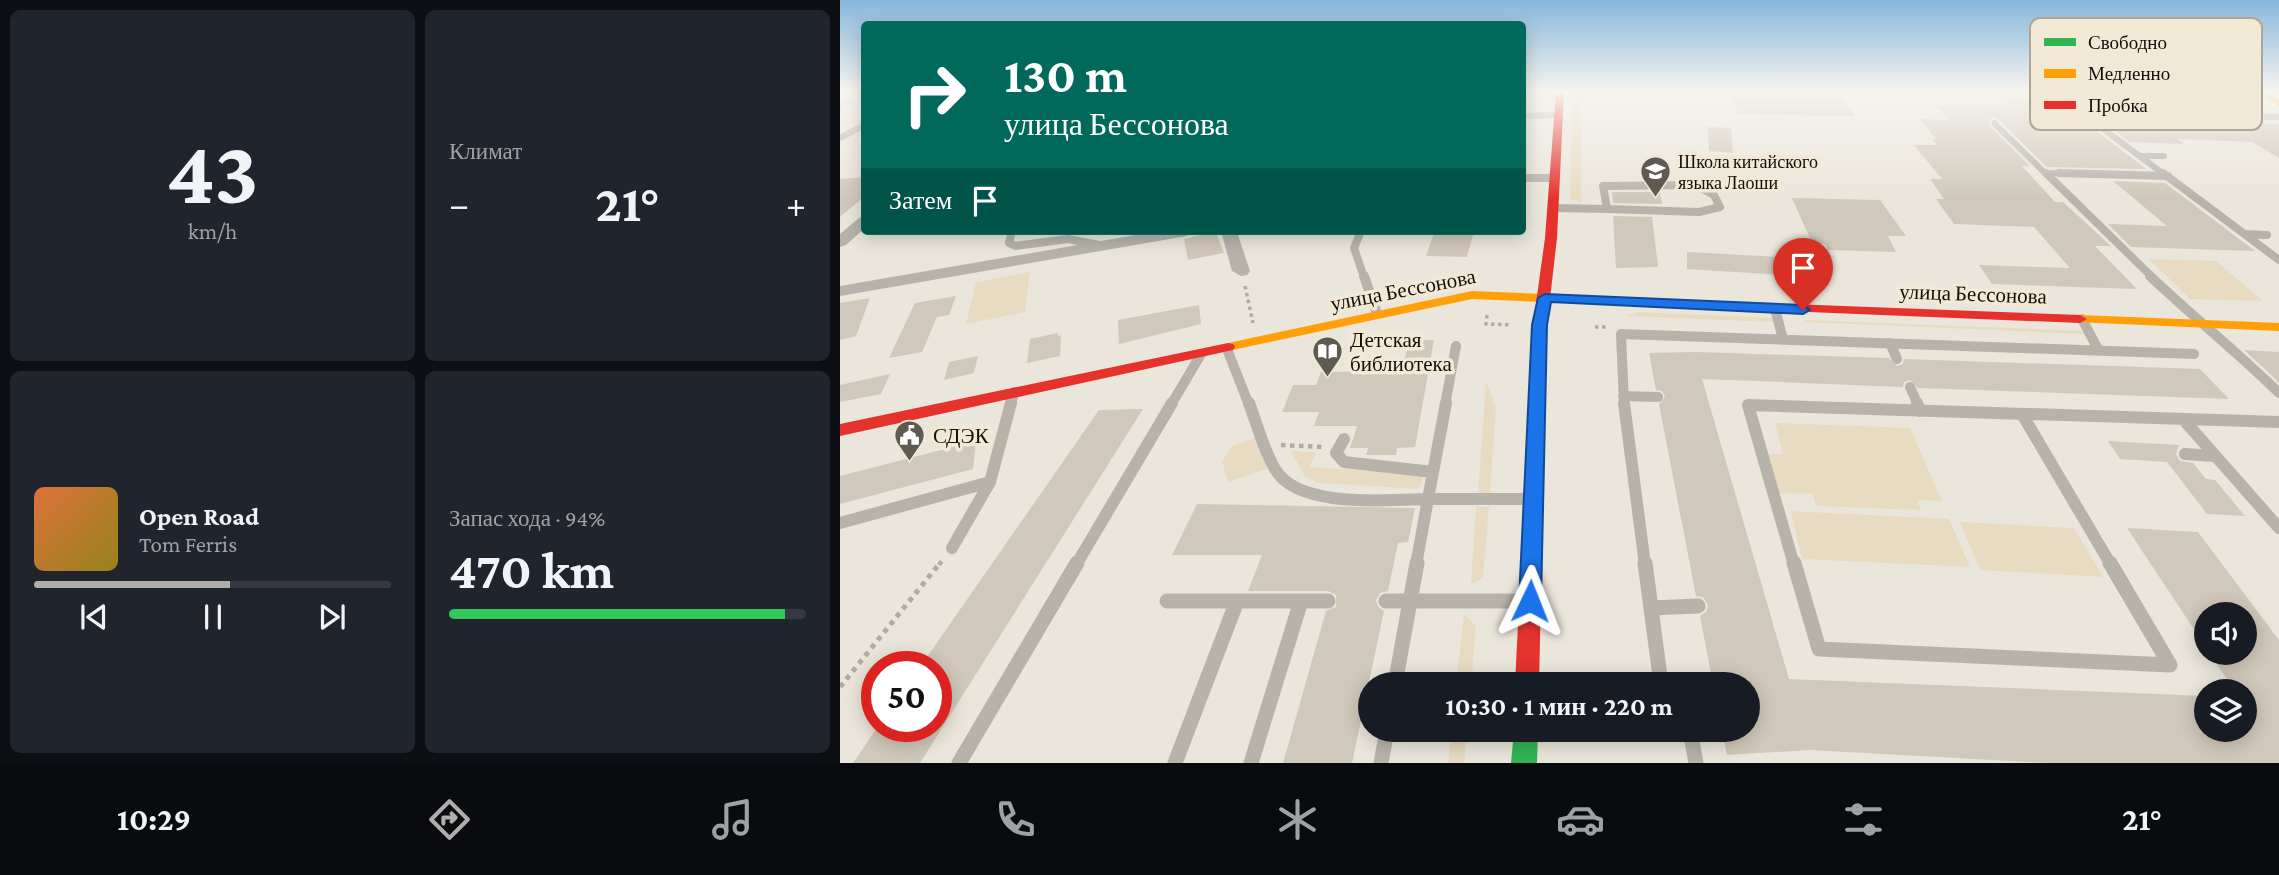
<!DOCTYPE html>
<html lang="ru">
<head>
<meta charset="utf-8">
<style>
	:root { --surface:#171b24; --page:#20242c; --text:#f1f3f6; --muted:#9ea1a6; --line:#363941; --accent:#afaeac }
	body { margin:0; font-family:"Crimson Pro",serif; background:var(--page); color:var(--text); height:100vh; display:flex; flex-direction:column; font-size:26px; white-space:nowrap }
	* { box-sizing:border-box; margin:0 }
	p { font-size:23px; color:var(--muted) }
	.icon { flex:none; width:38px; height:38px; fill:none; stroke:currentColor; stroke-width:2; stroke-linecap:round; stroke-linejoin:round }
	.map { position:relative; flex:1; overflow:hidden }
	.panel { display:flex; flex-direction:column; gap:10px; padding:10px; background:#0d0f14; width:840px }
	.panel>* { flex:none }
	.top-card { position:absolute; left:21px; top:21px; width:665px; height:214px; border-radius:7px; box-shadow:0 4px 18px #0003; background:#00695c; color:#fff; overflow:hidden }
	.controls { position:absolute; left:1354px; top:602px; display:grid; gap:14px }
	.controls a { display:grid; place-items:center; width:63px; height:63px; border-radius:50%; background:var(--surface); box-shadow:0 4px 18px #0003; font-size:35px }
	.speed { position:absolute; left:21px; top:651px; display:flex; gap:14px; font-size:35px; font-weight:700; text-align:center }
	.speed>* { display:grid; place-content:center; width:91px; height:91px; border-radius:50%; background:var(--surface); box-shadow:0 4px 18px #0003; line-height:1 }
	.speed .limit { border:10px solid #d22; background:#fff; color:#111 }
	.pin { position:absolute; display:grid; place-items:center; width:60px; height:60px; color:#fff; margin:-72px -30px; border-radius:50% 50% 50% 0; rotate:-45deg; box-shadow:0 0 7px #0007 }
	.pin .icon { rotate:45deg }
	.me { position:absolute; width:77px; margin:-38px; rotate:2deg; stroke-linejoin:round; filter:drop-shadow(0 0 5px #0008) }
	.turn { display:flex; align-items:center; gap:24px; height:147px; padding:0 28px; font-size:32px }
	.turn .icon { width:91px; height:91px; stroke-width:2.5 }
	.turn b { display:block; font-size:49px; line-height:60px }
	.then { display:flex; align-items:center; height:66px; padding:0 28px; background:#0003; gap:14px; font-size:26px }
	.big { font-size:52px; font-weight:700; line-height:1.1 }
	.panel .tile { flex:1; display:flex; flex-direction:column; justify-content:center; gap:10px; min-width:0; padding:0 24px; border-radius:10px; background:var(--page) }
	.panel .dial { align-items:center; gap:0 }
	.dial b { font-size:91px; line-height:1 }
	.song { display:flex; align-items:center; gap:21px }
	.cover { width:84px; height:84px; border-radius:10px; background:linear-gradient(135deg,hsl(20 70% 55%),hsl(50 70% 35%)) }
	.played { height:7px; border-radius:4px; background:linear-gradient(90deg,var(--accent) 55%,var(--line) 55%) }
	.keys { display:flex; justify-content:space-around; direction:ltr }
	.heat { display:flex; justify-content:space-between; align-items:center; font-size:38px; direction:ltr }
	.charge { height:10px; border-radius:5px; background:linear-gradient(90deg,#34c759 94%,var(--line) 0) }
	.panel .tiles { flex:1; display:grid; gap:10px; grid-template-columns:repeat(2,1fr) }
	.trip { position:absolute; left:518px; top:672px; width:402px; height:70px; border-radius:35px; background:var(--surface); box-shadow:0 4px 18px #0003; font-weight:700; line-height:70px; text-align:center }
	.tabs { display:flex; height:112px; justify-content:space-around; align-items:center; background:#090b0e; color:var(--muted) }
	.tabs .icon { width:49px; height:49px }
	.tabs .selected { color:var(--accent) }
	.tabs b { font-size:32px; color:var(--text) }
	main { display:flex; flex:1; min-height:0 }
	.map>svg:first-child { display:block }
	.green { fill:#e8dbc1 }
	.building { fill:#d0c8ba }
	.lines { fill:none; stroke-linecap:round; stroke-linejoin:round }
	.path-far3 { stroke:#b0aca5; stroke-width:2; stroke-dasharray:2 2; stroke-linecap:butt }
	.path-far2 { stroke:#b0aca5; stroke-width:3.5; stroke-dasharray:3.5 3.5; stroke-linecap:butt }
	.path-far1 { stroke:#b0aca5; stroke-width:4.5; stroke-dasharray:4.5 4.5; stroke-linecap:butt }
	.path { stroke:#b0aca5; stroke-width:5; stroke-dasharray:5 5; stroke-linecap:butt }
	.lane-far4 { stroke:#b7b3ab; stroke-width:6 }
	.lane-far3 { stroke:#b7b3ab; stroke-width:8 }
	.lane-far2 { stroke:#b7b3ab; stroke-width:10 }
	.lane-far1 { stroke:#b7b3ab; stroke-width:12 }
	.lane { stroke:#b7b3ab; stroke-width:15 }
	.street { fill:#b7b3ab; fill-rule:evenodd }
	.fast { fill:#30b455; fill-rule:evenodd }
	.slow { fill:#ff9f0a; fill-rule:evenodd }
	.jam { fill:#e5322d; fill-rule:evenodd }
	.route { fill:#1a73e8; stroke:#114b97; stroke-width:2 }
	.labels { text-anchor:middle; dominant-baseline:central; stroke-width:7; stroke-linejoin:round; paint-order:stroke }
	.far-poi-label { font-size:18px; fill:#120f09; stroke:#f1e8d5; text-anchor:start }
	.street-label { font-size:21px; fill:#120f09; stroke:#f1e8d5 }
	.poi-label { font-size:21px; fill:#120f09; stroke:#f1e8d5; text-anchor:start }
	.key { fill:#f1e8d5; stroke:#aea798; stroke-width:2 }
	.key-label { font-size:19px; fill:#120f09 }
</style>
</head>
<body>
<main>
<section class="panel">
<div class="tiles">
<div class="tile dial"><b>43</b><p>km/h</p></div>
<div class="tile"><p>Климат</p>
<div class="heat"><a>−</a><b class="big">21°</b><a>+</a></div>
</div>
<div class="tile">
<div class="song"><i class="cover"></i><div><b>Open Road</b><p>Tom Ferris</p></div></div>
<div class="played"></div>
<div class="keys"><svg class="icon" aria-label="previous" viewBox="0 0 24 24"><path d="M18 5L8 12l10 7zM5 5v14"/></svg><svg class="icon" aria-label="pause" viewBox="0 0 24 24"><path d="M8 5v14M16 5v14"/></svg><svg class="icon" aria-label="next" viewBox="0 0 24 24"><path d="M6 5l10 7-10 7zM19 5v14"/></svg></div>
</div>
<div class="tile"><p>Запас хода · 94%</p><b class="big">470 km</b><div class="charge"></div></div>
</div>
</section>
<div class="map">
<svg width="1439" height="763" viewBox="0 0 1439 763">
	<rect width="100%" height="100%" fill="#ebe6db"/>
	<path class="green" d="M733,92H741V202L730,199Z
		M1309,259L1376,261L1423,301L1350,299Z
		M190,272L185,312L126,324L136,282Z
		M797,312L934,318L936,322L785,316Z
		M966,320L1241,331L1245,334L965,322Z
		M646,382L656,407L650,494H638Z
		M935,423L1070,428L1102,501L1077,500L1081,510L976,506L973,494L937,493L928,454H943Z
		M416,438L427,469L388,482L382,461L392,446Z
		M451,451L476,452L470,467L584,475L579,489L479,483L465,477Z
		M636,507H649L643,578L631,584Z
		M951,511L1109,519L1130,567L962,559Z
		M1120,522L1234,528L1263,577L1140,570Z
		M624,614L636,626L631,684H616Z
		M612,730H627L624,763H608Z"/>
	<path class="building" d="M889,92H999L1015,116L898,114Z
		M1152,92H1183L1199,108L1240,118L1306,169L1207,167L1158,119L1153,117L1149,121L1150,127L1190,166H1182L1215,202H1223L1271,246H1255L1297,289L1152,284L1139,265L1230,268L1194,227L1114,224L1096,199H1104L1090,179H1102L1074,145H1098L1092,139H1096L1080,119L1109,120L1096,105H1166Z
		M1260,119L1439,124V158L1412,142L1338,139L1344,144L1290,142Z
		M868,127L891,128L893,153L869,151Z
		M24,177V197L0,217V179Z
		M1273,181L1325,183L1415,251L1291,247L1268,224L1327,226Z
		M772,192H820L822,204L773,203Z
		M952,198L1040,200L1066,236H1048L1056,252L988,250L985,244L972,243Z
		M773,216L812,217L818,267L776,268Z
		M595,231H634L627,257L586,256Z
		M376,232L384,253L348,260L344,239Z
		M847,252L957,258L961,276L847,269Z
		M116,296L109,315L97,317L82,352L49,358L75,303Z
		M30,298L16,336L0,340V303Z
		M359,305L361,324L279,344L278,320Z
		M218,333V336L221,335L220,356L187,363L190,339Z
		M569,340H594L575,447L557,448L556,455H526L528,448H510L517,426H474L479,412H442L453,385H476L481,372L562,371Z
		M1404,350L1439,352V383L1428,372Z
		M855,352L1049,358L1057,366L1063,364L1064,359L1360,369L1389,399L1078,388L1070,380L1064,382L1063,387L862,379L949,679L1367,696V730H1405V691H1395L1369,653H1405V614H1367V649L1287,528L1358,532L1439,640V763H1210L970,750L887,755L882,730H908V684H873L860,616L867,611L868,605L863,597L856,596L819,404L825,397L822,391L816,390L809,353Z
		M138,356L134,373L104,380L109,362Z
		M50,374L41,394L0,402V385Z
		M303,409L80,763H13L38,726H96V667H80L259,410Z
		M136,441L133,469L0,504V476Z
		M1268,441L1339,445L1336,454L1340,461L1353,463L1366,479L1375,480L1405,516L1367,514L1327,462L1280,459Z
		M357,504L575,508L568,542L558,543L548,591L540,593L536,600L538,607L544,611L512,763H443L486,611L496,607V595L488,591H408L422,555H332Z"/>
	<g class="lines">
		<path class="path-far3" d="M1386,92L1403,102
			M0,105L24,98"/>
		<path class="path-far2" d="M405,286L413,323
			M647,315L646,324L672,325
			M755,327H767"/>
		<path class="path-far1" d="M441,445L482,447
			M99,565L102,561"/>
		<path class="path" d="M0,687L100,563"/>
		<path class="lane-far4" d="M1189,92L1201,103L1242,113
			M682,116L718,115
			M1154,123L1207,175
			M0,138L24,125
			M1300,156H1324
			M1206,173L1291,175
			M1325,175L1242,113L1439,117"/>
		<path class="lane-far3" d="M1206,173L1312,277
			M1219,173L1328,176
			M1323,173L1439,260
			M682,178H715
			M855,185L874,195L880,207L859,212L767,209L763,186Z
			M712,208L767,209
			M172,231L169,243L175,246L228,239L259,245
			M521,231L514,248L524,277
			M1405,234L1427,235"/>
		<path class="lane-far2" d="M524,276L537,314
			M1310,276C1352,316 1397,352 1439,393
			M935,309L943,339
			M1242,319L1259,351
			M1050,343L1057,359
			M387,349L409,405
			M1070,387L1078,405
			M783,396L818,397
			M171,405L174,392
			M331,405L361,354
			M605,405L616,346
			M784,405L781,334L1354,354"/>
		<path class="lane-far1" d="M409,403C417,424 423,449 435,469C457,509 548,500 588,499L606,403
			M784,403L805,565
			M1077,403L1080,411
			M1182,414L1271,565
			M1343,419L1439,528
			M504,439L496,453L504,462L593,472
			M1345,454L1375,456
			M0,523L150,482
			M112,548L150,482L171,403
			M236,565L332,403
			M576,565L588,499H687
			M954,565L908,405L1439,422"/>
		<path class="lane" d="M805,563L821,684
			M954,563L979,649L1330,665L1270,563
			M327,601H488
			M546,601H684
			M811,608L858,606
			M555,684L577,563
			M850,730L856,763
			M119,763L237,563
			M335,763L397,601
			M411,763L461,601
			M541,763L547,730"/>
		<path class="street" d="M24,216V229L6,245L0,247V234L19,218Z
			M319,231H355L347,236L0,296V286Z
			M378,231L397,232L410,271L407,275L401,276L392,271L382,235Z"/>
		<path class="fast" d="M674,730H698L697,763H671Z"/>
		<path class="slow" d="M1416,92H1427L1439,99V106Z
			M632,291L824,299L831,303L824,307L632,299L388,351L381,347L388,343Z
			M1240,315L1439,323V331L1235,322L1233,319L1235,316Z"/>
		<path class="jam" d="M716,92H724L717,238L707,325L699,684H675L693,325L705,238Z
			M824,299L1240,315L1247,319L1240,323L819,306L817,303Z
			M388,343L393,344L395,347L393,350L0,436V424Z"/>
	</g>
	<linearGradient id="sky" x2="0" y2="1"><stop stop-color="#87b7dc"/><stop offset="0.46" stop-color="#f6f4ef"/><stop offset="1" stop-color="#f6f4ef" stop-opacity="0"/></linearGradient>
	<rect width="1439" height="199" fill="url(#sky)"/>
	<path class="route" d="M705,294L963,305L970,310L963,314L711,302L707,325L701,601L698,607L690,610L683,607L679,601L692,325L698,298Z"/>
	<defs>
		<symbol id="school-pin" viewBox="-11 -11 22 30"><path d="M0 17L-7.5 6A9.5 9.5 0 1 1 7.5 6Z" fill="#5e5a52" stroke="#f1e8d5"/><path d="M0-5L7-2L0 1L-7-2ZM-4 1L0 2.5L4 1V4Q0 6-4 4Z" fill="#fff"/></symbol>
		<symbol id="library-pin" viewBox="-11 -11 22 30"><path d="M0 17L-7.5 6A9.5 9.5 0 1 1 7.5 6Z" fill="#5e5a52" stroke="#f1e8d5"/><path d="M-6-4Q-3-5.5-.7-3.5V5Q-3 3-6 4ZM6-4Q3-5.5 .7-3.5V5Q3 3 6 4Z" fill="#fff"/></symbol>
		<symbol id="civic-pin" viewBox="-11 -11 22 30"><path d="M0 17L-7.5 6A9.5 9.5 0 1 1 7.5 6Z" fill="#5e5a52" stroke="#f1e8d5"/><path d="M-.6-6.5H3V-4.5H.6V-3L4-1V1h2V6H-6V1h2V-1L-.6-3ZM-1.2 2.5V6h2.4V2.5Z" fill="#fff"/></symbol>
	</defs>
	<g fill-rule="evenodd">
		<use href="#school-pin" x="798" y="154" width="35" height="47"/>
		<use href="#library-pin" x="470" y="334" width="35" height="47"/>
		<use href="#civic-pin" x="52" y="418" width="35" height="47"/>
	</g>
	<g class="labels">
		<g class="far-poi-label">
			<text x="838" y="162">Школа китайского<tspan x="838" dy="21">языка Лаоши</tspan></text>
		</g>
		<g class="street-label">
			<text transform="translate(563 290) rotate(-11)">улица Бессонова</text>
			<text transform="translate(1133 294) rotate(2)">улица Бессонова</text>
		</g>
		<g class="poi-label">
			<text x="510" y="340">Детская<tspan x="510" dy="24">библиотека</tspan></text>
			<text x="93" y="436">СДЭК</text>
		</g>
	</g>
	<rect x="1190" y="18" width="232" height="112" rx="10" class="key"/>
	<rect x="1204" y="38" width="32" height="8" fill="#30b455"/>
	<rect x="1204" y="69" width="32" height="9" fill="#ff9f0a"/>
	<rect x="1204" y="101" width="32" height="8" fill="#e5322d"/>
	<g class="key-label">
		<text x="1248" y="49">Свободно</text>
		<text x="1248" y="80">Медленно</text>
		<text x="1248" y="112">Пробка</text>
	</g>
</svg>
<div class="controls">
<a><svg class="icon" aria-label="sound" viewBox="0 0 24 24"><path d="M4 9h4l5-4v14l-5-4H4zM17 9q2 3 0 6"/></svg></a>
<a><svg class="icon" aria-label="layers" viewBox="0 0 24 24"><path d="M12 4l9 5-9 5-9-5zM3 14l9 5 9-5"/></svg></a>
</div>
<div class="speed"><div class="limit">50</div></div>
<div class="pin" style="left:963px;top:310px;background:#d93025"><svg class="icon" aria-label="arrive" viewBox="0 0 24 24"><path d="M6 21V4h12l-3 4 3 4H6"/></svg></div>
<svg class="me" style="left:690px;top:601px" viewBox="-20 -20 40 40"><path d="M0-17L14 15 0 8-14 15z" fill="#1a73e8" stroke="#fff" stroke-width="4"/></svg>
<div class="trip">10:30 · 1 мин · 220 m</div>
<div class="top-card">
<div class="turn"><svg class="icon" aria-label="right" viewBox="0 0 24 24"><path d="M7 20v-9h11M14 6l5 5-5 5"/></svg><div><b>130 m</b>улица Бессонова</div></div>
<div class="then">Затем<svg class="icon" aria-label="arrive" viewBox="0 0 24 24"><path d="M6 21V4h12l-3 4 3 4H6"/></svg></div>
</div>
</div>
</main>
<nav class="tabs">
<b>10:29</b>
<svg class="icon selected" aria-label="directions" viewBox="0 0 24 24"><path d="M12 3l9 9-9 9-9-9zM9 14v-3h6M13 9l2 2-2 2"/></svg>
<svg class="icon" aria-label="music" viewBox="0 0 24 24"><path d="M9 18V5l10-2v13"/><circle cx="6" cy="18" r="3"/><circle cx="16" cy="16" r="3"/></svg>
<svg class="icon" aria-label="phone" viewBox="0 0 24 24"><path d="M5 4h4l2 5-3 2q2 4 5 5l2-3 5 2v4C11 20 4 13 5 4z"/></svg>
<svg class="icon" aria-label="climate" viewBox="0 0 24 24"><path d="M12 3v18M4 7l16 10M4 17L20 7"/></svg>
<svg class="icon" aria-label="car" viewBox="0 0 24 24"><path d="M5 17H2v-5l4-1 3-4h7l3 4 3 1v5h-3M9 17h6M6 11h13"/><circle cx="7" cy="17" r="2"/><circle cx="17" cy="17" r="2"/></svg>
<svg class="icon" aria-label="filters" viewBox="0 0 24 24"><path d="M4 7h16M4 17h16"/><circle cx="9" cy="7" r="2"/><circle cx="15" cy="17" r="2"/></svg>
<b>21°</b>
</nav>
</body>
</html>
